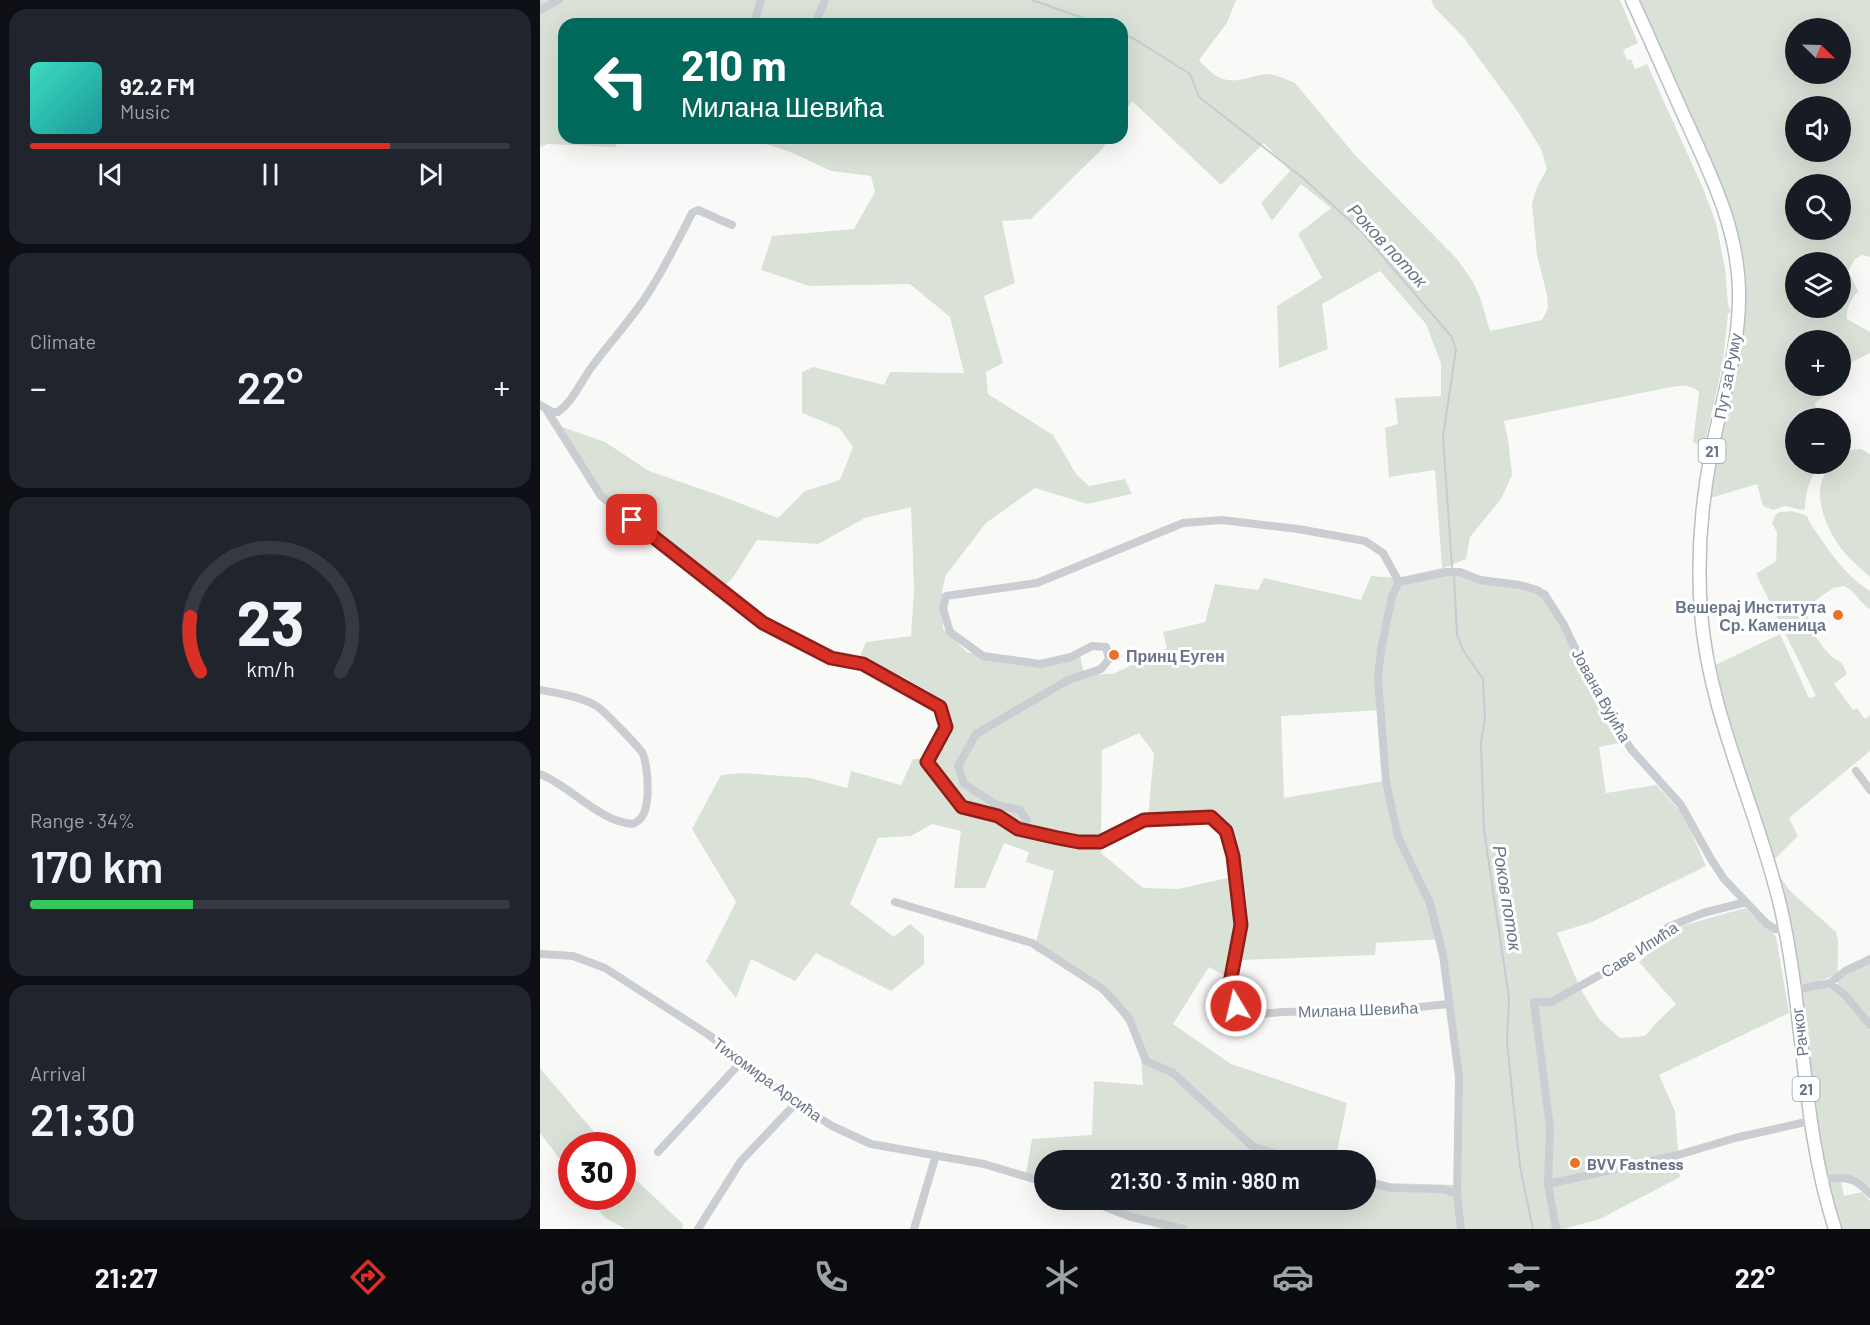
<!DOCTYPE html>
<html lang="en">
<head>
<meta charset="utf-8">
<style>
	:root { --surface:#171b24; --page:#20242c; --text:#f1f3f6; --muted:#9ea1a6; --line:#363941; --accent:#d93025 }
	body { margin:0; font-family:Barlow,sans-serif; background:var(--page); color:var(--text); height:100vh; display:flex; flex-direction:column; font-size:22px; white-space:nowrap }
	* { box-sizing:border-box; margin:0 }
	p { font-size:20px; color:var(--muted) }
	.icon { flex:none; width:33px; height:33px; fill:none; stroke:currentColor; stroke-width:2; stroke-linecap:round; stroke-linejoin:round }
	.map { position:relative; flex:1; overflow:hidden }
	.side { display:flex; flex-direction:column; gap:9px; padding:9px; background:#0d0f14; width:540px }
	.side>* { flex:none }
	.hud { position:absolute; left:18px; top:18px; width:570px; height:126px; border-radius:18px; box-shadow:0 6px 24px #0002; background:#00695c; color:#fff; overflow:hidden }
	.needle { width:39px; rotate:113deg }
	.tools { position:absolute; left:1245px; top:18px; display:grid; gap:12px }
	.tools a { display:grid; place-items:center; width:66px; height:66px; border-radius:50%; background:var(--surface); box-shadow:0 6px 24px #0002; font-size:30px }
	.speed { position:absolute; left:18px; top:1132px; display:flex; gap:12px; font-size:30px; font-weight:700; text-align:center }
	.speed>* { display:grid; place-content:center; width:78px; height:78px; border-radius:50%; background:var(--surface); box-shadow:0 6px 24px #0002; line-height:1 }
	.speed .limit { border:9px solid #d22; background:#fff; color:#111 }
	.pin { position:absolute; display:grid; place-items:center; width:51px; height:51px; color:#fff; margin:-26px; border-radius:12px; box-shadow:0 3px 9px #0006 }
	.me { position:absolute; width:66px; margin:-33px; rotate:351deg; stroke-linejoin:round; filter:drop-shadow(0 0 4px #0008) }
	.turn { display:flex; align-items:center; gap:21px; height:126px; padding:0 24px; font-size:27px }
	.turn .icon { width:78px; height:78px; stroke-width:2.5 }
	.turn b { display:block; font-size:42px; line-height:51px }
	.big { font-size:45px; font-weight:600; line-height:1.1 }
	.side .tile { flex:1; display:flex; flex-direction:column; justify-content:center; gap:9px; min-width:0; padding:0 21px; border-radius:18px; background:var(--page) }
	.side .dial { align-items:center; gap:0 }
	.dial svg { height:156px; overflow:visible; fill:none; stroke:var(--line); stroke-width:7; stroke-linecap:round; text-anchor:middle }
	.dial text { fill:var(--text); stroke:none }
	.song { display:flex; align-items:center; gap:18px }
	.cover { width:72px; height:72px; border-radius:9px; background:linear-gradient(135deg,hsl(170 70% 55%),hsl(180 70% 35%)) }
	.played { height:6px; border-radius:3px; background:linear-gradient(90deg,var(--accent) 75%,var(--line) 75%) }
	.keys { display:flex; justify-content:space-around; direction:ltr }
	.heat { display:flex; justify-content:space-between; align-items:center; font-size:33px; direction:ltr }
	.charge { height:9px; border-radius:4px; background:linear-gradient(90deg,#34c759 34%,var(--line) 0) }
	.trip { position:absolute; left:494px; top:1150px; width:342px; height:60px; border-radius:30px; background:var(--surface); box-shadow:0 6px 24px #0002; font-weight:600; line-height:60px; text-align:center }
	.tab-bar { display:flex; height:96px; justify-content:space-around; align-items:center; background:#090b0e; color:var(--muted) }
	.tab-bar .icon { width:42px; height:42px }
	.tab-bar .active { color:var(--accent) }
	.tab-bar b { font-size:27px; color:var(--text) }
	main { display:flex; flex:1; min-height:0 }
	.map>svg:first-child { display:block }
	.green { fill:#dae2d8; fill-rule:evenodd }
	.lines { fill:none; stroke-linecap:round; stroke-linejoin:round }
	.stream { stroke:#c4ccd2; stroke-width:2 }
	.primary-casing { stroke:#bbbec3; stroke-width:15 }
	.street { stroke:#cacdd1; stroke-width:8 }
	.primary { stroke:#fff; stroke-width:12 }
	.route-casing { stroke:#8d1f18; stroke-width:15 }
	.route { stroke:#d93025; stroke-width:10 }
	.poi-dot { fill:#ea7127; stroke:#fff; stroke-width:2 }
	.labels { text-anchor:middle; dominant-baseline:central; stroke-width:6; stroke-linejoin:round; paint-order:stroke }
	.shield { fill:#fff; stroke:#959fad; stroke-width:1.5 }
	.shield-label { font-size:15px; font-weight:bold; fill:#68768a }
	.street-label { font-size:16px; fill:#68768a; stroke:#fff }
	.poi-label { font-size:16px; font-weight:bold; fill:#68768a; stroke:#fff; text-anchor:start }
	.water-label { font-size:18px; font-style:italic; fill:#637784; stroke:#fff }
</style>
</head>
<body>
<main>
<section class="side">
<div class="tile">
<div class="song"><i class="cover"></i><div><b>92.2 FM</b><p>Music</p></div></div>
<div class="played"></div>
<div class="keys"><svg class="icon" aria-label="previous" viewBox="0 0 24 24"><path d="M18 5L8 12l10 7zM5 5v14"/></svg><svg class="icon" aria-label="pause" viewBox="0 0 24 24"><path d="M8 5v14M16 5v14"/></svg><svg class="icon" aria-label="next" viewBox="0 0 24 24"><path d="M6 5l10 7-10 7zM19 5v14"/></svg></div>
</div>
<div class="tile"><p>Climate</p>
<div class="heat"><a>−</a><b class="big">22°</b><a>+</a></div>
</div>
<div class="tile dial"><svg viewBox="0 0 100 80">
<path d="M14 69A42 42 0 1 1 86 69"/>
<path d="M14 69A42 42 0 0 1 9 41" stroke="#d93025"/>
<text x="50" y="56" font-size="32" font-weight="700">23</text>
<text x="50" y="72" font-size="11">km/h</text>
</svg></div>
<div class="tile"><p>Range · 34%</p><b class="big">170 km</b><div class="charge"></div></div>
<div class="tile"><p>Arrival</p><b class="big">21:30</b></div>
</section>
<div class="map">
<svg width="1330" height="1229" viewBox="0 0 1330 1229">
	<rect width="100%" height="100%" fill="#f9faf8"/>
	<path class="green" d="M0,0H696L687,23L659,60C672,75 683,84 704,79C713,77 720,74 728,74C738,75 746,79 755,83L815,155L918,260L933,282L940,297L950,331L1002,320L1008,308L1007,295L997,255L992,204L997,187L1007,169L1001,149L978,112L924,38L894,7L891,0H1080L1098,43L1083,50L1087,60L1091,59L1095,69L1107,64L1163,188L1176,223L1185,268L1188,304L1191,312L1188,314L1183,362L1164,447L1153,442L1159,392C1149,383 1139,386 1126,388L964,421L968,439L972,475L961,499L930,537L926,559L904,568L971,582L1006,596L1034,637L1090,741L1059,747L1066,793L1116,785L1144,815L1166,866L1052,922L1017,933L1040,988L1059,1019L1080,1038L1105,1036L1116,1023L1136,1004L1099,962L1142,926L1205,908L1236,936L1249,1013L1119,1075L1135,1111L1140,1177L1060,1219L1024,1229H621L542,1200H825V1176L849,1183L916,1185L921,1079L902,939L836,943L835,955L701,960L693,980L669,967L633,1024L691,1064L807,1103L795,1161H504V1187L485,1180L492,1139L552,1135L554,1081L603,1085L600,1042L570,1000L526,965L494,950L514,871L486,862L489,852L464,843L445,888H414L421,831L392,824L371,836L338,838L310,904L354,937L370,924L384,936V964L351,991L276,953L255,981L211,959L196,998L166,961L196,902L152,829L181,775L202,773L270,778L307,788L311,771L361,785L373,759L389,758L411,716L391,693L363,677L318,661L326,642L371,636L374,589L371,507L325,518L278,544L217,540L194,576L183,588L62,502L11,423L65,442L109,471L184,497L238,518L265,491L300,480L313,447L299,428L262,413V372L273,367L344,385L350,372L424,373L410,317L370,284L269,286L221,270L232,236L314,229L335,192L331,176L291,171L253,153L209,138H569L563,148L491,219L462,221L475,283L444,296L463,363L446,372L448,394L513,435L536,474L549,486L585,479L592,494L547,504L495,488L446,523L406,575L402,591L403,629L427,652L471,662L506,663L540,655L544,674H573L627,648L623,632L665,622L675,584L718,590L724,578L821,600L831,576L857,578L902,568L895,470L849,477L845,428L858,424L855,398L901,396V363L886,324L840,271L782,304L788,349L739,368L737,306L782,278L758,234L791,208L761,184L732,221L721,203L750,171L724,143L681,185L592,101L582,117V24H24V138H82L75,147L8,144L0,147ZM841,710L850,780L744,798L741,716ZM599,733L614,753L607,828L675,817L686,827L701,875L638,889L603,888L561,853L562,750Z
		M1096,0H1330V257L1322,255L1315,259L1308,271L1318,291C1312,299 1305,309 1307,319L1330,332V353L1306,365V382L1302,387L1287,393L1275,403L1277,416L1281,418H1256V464H1280C1270,477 1265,493 1265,509L1262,510L1245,506L1233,510L1223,506L1217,484L1167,499L1202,265ZM1256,28H1300V74H1256ZM1256,106H1300V152H1256ZM1256,184H1300V230H1256ZM1256,262H1300V308H1256ZM1256,340H1300V386H1256Z
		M1321,449L1330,454V577C1320,568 1308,558 1300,547C1287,529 1272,496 1285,474C1287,471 1291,467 1294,464H1300L1301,457L1310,450Z
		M1252,511L1267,516C1270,524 1274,529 1279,536C1295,559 1306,575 1330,591V609C1319,603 1316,591 1304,586L1293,588L1266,607C1268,625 1277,641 1289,654C1299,664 1301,657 1307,674L1294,684L1313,710L1317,708L1325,719L1330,715V751L1249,818L1258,836L1236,858L1230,860L1171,667L1240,634L1269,698L1276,696L1216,574L1236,561L1237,533L1232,523L1236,514L1240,512Z
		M1233,867L1250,891L1296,932C1300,944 1297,960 1298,973C1285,981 1271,983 1256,986Z
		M1327,963L1330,964V1022L1296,981Z
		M1292,984L1330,1030V1187C1314,1174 1304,1172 1284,1176L1257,992Z
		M0,1068L66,1146H32L31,1174L0,1133Z
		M83,1165L92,1176L143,1224L142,1229H86L65,1218L49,1197H82Z
		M1301,1181L1304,1196L1322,1192L1330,1201V1229H1298L1285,1183Z"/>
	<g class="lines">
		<path class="stream" d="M492,0L560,24
			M582,33L596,40L650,74L659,97L763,178L821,231L911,336L916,349L903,437L912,567
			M914,575L917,635L923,650L943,679L945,717L941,743L944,830L969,998L967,1042L980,1167L993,1229"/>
		<defs>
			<path id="primary" d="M1092,0C1110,39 1127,78 1144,116C1171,175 1200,232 1199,298C1199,349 1182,399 1172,449C1161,503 1157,558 1161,613C1169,716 1218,809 1241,909C1265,1015 1261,1125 1295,1229"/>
		</defs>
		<use href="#primary" class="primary-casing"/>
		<path class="street" d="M0,10L19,0
			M215,19L221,0
			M275,24L285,0
			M0,405L12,412H18C33,401 40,383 51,368C69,343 91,320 107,295C124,269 138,241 152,213L158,210L192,225
			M6,409L61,496L223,623L291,658L323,664L400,707L406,727L387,762L422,808L458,816L478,829L497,834L539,842H560L604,820L654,819L671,817L686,831L693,856L701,925L690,983L696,1006L711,1015L742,1012L852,1010L908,1004
			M859,582L852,596L841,650L838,678L846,781L858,837L890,903L903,955L919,1077L917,1194L921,1229
			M859,582L907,572H920L940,580L980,585L997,590L1005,595L1024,625L1051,683L1091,749L1141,805L1171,859L1184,879L1227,924L1235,929H1245
			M0,690C17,693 43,697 58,707C64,711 101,749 103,754C108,768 111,806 101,818C99,821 96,822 93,824C58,821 32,787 0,774
			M1316,771L1330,790
			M478,829L487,821L480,810L457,805L424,784L418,766L436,734L528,680L561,669L569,659L566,647L552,646L531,657L500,664L443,656L410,632L403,608L406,596L497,583L643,523L682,520L758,529L825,541L843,553L859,582
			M355,902L492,943L563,989L589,1018L606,1061L633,1073L712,1146L757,1161
			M0,954L33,956L65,968L169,1035L246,1096L292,1126L331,1144L444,1164L504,1182
			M1290,983L1305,971L1330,959
			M1254,990L1290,983L1305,995L1330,1025
			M118,1152L202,1061
			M1281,1180C1303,1176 1315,1176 1330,1194
			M825,1182L852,1188L903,1189L917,1194
			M1008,1184L1138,1155L1195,1138L1270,1121
			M547,1200L591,1217L644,1229
			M158,1229L201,1161L256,1103
			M374,1229L396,1155
			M1016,1229L1008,1184L1010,1128L994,1002H1011L1080,964L1106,947L1128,927L1163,913L1206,902"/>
		<use href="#primary" class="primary"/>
	</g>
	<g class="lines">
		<defs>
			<path id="route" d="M92,520L223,623L291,658L323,664L400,707L406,727L387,762L422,807L458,816L478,829L518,838L539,842H560L604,820L671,817L686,831L693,856L701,925L690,983L696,1006"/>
		</defs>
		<use href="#route" class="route-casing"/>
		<use href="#route" class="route"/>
	</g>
	<g class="poi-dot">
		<circle cx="1298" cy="615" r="6"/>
		<circle cx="574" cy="655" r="6"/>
		<circle cx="1035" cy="1163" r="6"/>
	</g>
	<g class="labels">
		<g class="shield">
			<rect x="1158.5" y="439" width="27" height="24" rx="4.5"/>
			<rect x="1252.5" y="1077" width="27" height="24" rx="4.5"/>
		</g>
		<g class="shield-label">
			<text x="1172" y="451">21</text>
			<text x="1266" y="1089">21</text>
		</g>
		<g class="street-label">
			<text transform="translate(1187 376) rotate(-79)">Пут за Руму</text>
			<text transform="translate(1062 695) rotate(61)">Јована Вујића</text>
			<text transform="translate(1099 949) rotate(-33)">Саве Ипића</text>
			<text transform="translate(818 1009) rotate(-2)">Милана Шевића</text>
			<text transform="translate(1259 1032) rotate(-97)">Рачког</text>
			<text transform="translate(228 1079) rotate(36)">Тихомира Арсића</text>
		</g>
		<g class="poi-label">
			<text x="1286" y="606" text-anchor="end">Вешерај Института<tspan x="1286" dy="18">Ср. Каменица</tspan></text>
			<text x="586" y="655">Принц Еуген</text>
			<text x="1047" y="1163">BVV Fastness</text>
		</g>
		<g class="water-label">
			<text transform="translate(848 245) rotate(47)">Роков поток</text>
			<text transform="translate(968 898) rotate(81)">Роков поток</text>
		</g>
	</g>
</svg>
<div class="tools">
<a><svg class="needle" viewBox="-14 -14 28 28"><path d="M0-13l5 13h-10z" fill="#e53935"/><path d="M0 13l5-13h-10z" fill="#9ea1a6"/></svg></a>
<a><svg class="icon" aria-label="sound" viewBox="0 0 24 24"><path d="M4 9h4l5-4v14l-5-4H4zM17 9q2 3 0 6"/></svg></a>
<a><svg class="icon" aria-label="search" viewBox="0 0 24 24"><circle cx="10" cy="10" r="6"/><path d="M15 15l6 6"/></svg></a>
<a><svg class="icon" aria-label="layers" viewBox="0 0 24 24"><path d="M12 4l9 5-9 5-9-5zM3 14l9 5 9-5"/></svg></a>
<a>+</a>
<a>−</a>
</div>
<div class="speed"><div class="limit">30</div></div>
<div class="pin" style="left:92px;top:520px;background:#d93025"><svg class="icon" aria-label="arrive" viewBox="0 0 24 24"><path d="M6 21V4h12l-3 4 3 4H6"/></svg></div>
<svg class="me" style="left:696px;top:1006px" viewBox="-20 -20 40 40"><circle r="17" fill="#d93025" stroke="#fff" stroke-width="3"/><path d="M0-11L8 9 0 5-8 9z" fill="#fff"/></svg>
<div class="trip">21:30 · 3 min · 980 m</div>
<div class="hud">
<div class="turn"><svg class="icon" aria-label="left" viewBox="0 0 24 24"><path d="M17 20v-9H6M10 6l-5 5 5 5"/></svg><div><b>210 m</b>Милана Шевића</div></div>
</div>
</div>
</main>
<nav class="tab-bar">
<b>21:27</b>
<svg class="icon active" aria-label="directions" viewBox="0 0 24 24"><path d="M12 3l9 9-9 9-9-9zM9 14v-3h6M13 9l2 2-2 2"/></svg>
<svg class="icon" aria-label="music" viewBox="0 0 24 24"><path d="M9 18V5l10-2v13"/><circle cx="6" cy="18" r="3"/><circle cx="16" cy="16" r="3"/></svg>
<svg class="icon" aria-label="phone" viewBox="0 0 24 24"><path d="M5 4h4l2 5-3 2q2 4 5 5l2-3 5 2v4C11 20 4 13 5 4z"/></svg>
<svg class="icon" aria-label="climate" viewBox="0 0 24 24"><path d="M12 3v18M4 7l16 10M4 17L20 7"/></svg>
<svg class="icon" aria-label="car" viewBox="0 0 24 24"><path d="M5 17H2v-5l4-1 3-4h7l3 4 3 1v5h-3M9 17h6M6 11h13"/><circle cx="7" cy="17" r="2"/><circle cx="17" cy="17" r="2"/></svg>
<svg class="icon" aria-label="filters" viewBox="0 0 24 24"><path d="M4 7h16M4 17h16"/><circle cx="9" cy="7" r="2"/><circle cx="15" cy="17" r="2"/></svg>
<b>22°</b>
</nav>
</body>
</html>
